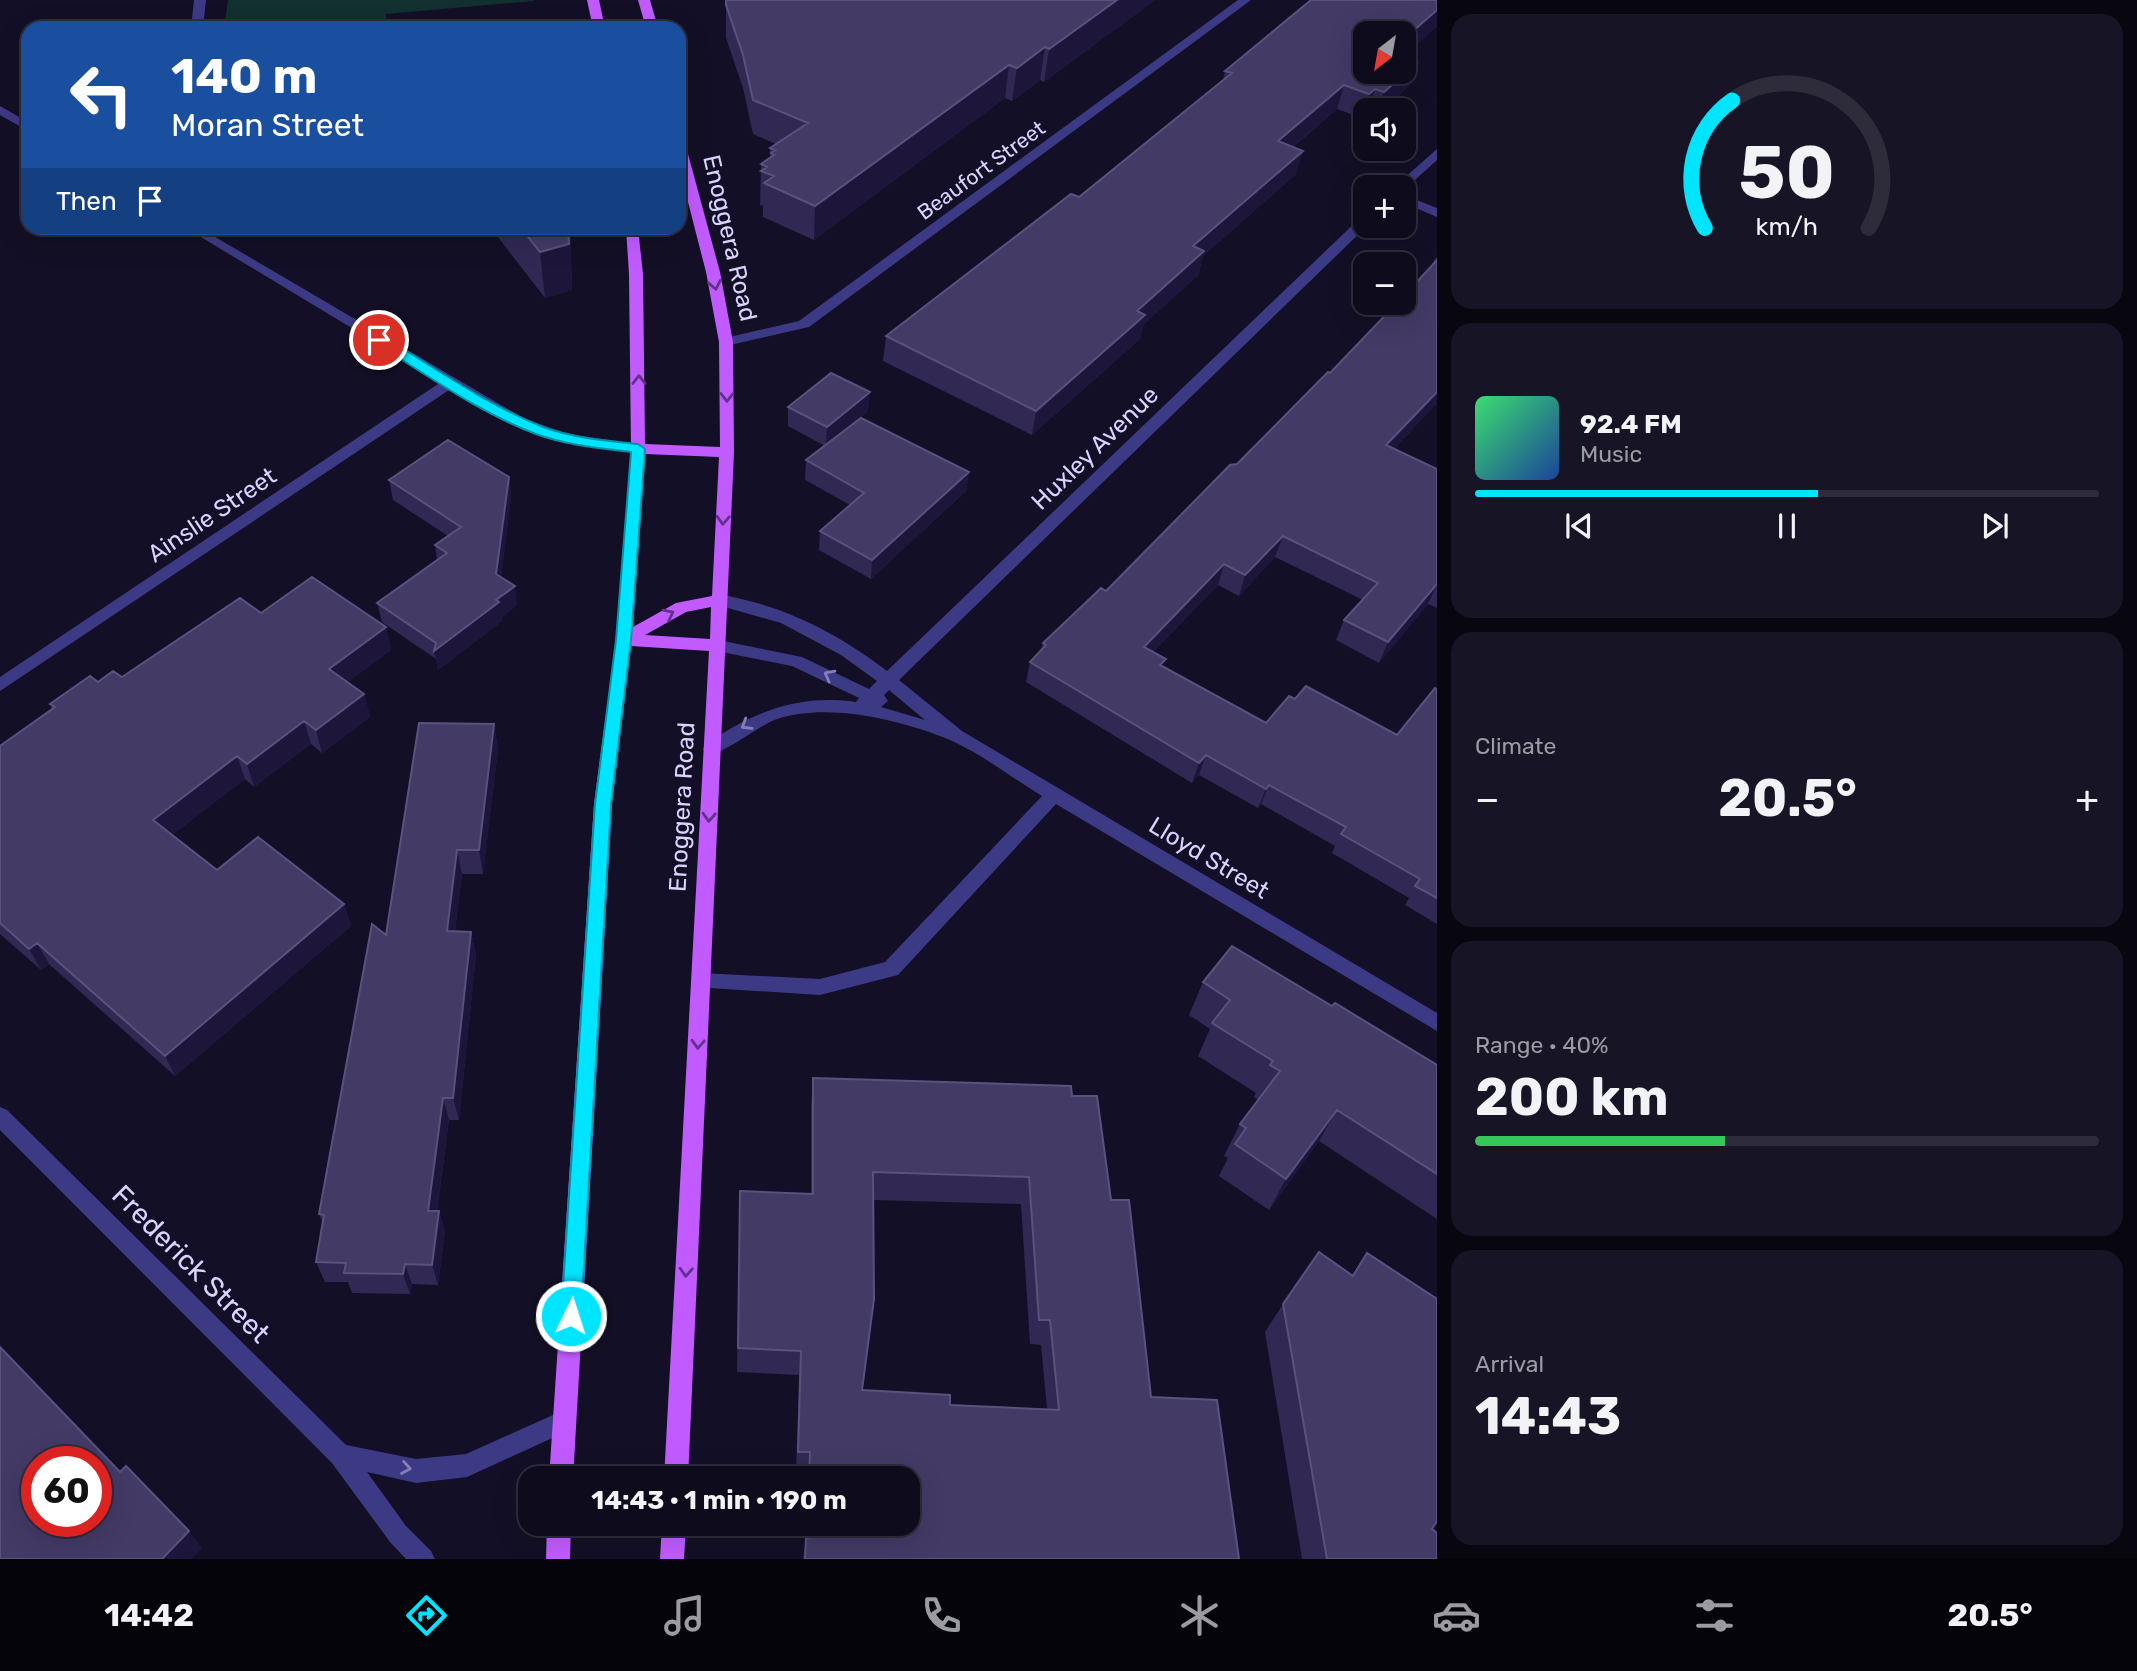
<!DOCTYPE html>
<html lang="en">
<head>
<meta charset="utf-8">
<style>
	:root { --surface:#0e0b1c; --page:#171425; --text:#f1f3f6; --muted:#9b9ba3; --line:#2e2b3b; --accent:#00e5ff }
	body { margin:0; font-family:Rubik,sans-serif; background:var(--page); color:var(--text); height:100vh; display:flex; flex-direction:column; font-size:26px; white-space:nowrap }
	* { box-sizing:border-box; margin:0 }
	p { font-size:23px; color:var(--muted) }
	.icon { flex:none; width:38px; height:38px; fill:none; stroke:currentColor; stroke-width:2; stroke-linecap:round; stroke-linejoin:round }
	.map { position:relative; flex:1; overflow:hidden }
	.panel { display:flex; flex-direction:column; gap:14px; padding:14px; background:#08060f; width:700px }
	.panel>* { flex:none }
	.top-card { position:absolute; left:21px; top:21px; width:665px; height:214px; border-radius:21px; box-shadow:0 7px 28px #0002,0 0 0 2px var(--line); background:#1a4fa0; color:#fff; overflow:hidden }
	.needle { width:46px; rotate:211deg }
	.tools { position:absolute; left:1353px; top:21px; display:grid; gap:14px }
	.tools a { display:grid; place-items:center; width:63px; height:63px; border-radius:14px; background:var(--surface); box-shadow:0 7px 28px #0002,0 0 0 2px var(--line); font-size:35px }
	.speed { position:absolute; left:21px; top:1446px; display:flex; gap:14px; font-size:35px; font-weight:700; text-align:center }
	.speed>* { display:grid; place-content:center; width:91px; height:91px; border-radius:50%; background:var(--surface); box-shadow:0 7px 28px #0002,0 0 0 2px var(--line); line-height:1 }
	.speed .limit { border:10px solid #d22; background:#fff; color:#111 }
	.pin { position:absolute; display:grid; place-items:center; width:60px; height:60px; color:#fff; margin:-30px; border:4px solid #fff; border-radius:50%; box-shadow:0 2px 7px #0007 }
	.me { position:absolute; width:77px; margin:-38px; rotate:4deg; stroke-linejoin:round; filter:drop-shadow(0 0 5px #0008) }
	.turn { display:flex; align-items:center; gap:24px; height:147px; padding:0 35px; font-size:32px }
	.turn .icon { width:91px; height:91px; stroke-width:2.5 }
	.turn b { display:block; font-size:49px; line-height:60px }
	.then { display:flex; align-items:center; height:66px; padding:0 35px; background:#0003; gap:14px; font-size:26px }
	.big { font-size:52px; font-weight:700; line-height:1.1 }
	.panel .widget { flex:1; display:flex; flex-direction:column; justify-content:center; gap:10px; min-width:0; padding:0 24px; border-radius:21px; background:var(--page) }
	.panel .dial { align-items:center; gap:0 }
	.dial svg { height:182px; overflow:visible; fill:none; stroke:var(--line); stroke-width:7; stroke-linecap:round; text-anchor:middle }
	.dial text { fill:var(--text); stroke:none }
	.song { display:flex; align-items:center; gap:21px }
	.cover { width:84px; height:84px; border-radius:10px; background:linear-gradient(135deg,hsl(140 70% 55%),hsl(220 70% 35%)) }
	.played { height:7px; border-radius:4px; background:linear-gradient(90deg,var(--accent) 55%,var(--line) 55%) }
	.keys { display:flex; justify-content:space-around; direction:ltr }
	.heat { display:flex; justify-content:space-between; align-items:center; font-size:38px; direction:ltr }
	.charge { height:10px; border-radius:5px; background:linear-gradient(90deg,#34c759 40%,var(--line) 0) }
	.trip { position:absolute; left:518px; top:1466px; width:402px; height:70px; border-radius:21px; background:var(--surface); box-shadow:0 7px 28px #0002,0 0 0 2px var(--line); font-weight:700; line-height:70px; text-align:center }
	.menu { display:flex; height:112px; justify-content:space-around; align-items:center; background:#06040b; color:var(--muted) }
	.menu .icon { width:49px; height:49px }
	.menu .selected { color:var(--accent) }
	.menu b { font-size:32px; color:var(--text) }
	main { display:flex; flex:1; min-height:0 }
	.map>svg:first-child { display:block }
	.green { fill:#12302f }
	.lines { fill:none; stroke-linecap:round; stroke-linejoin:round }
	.minor { fill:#3d3a85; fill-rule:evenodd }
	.major { fill:#c25bff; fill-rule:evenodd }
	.wall { fill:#312854; fill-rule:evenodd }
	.shaded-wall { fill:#1d163a }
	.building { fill:#433a66; stroke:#5a527e; stroke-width:2; fill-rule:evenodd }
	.oneway { stroke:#623188 }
	.oneway2 { stroke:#837fbc }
	.route { fill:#00e5ff; stroke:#0095a6; stroke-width:2 }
	.labels { text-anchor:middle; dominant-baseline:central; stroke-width:7; stroke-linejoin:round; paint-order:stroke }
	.far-street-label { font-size:21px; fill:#d9d4ff; stroke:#130f26 }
	.street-label { font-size:24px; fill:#d9d4ff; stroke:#130f26 }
	.near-street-label { font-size:28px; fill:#d9d4ff; stroke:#130f26 }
</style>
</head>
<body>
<main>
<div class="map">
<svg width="1437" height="1559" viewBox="0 0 1437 1559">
	<rect width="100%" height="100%" fill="#130f26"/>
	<path class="green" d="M228,0H533L534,1L386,14L387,28H224Z"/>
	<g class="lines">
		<path class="minor" d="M194,0H206L203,28H191Z
			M1238,0H1251L809,327L726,346L719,342L721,339L799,321Z
			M0,106L28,122V131L0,115Z
			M1437,149V160L1404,190L1394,187Z
			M1404,195L1437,208V217L1404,203Z
			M1365,217V226H1367L899,680L962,731L1437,1013V1031L1056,804L898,975L820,995L694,987L691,981L694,975L701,973L820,979L885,962L1042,796C1012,778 982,754 950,740C902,720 828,702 777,719C759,725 720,758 706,754L703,749L706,744C753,712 798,694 856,702L859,698L792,666L712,650L710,646L712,642L718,640L802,657L869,689L877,681L841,655L781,623L714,604L712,600L714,596C723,593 732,597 741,599C795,611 844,638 887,671L1360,218ZM889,690L925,720L881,707L888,701L884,695Z
			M186,228H200L523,418L568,434L638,444L645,449L638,454L561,441L513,424L452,388L0,691V677L441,382Z
			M0,1107L7,1110L346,1445L416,1459L466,1454L564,1410L572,1413L575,1421L572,1429L467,1477L416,1483L367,1472L406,1526L431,1551L435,1559H406L390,1542L332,1463L0,1130Z"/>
		<path class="major" d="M587,0H599L605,28H593Z
			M638,0H650L658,28H646Z
			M679,139L685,143L720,272L733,342L734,452L688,1479H664L709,651L631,646L612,804L573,1479H549L594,804L616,640L631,449L629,274L626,228H638L643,274L645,444L720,447L719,342L706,272L679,167ZM645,454L719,457L712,596L676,603L633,627ZM711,607L710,639L645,635L686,612Z
			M547,1524H571L570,1559H546Z
			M662,1524H686L684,1559H660Z"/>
	</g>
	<path class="wall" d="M726,0H1155L1044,82L1040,80L1012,101L1005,98L814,240L763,217V206L760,205L761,164L770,158V148L776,144L753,134L743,88L726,38Z
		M1407,52L1412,61L1417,63L1409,86L1382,110H1365L1362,118L1337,109L1293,147L1296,174L1203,256L1198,275L1143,325L1140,339L1032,435L883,361L886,336L1079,197L1223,80L1225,71Z
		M491,228H570L572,290L545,298Z
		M1437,257V403L1394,449L1437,469V608L1428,604L1379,663L1336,640L1344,620L1363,600L1275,557L1239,596L1218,585L1153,652L1163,667L1266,723L1295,699L1397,735L1437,689V924L1405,905L1409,898L1332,853L1335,846L1261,804L1258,808L1199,775L1192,783L1026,682L1030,662L1041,650L1043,643L1106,591L1237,464L1330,373L1432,265L1435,259Z
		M788,407L868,411L854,423L969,472L966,491L871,579L819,550L820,531L850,505L805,480L806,460L825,446L788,426Z
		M509,477L511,497L501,577L517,605L502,617V621L438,670L436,659L382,622L377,603L437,560L435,545L448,536L393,500L389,480Z
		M261,613L386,627L391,650L348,682L364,694L370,717L322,753L311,744L254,787L245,779L172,835L217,870L344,904L351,926L175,1076L49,964L41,970L0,934V746L52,709L50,704L98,682L122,677Z
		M494,724L498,749L483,874H462L455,931L471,932L476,955L459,1120H449L437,1211H439L445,1231L438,1285L412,1284L410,1294L352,1293L348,1282H325L316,1262L323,1223L319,1214L386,935Z
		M1203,982L1332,1006L1437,1065V1219L1319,1141L1269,1210L1219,1176L1228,1158L1224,1156L1240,1124L1258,1100L1254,1097L1256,1093L1198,1056L1210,1029L1189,1015Z
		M813,1078L1072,1096L1111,1200L1151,1397L1239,1559H803L806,1538V1524H908V1479H807V1474H796L799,1375L737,1372L740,1191L811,1194V1107ZM873,1200L1021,1204L1030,1344L1041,1345L1047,1409L950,1405L862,1390Z
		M1367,1253L1432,1529L1437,1559H1302L1265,1332L1283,1304L1352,1275Z"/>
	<path class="shaded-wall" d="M1117,0H1155L1044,82L1049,49Z
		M1437,10V27L1404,56V39Z
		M1045,47L1040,80L1012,101L1017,68Z
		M1415,55L1410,69L1417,63L1409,86L1382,110H1378L1384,92L1408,59Z
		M1009,65L1005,98L814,240L815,206Z
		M1344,85L1337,109L1271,165L1278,141Z
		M1375,89L1369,110H1365V115L1362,118L1369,94Z
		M1303,151L1296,174L1203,256L1198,275L1143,325L1140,339L1032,435L1036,411L1137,311L1193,246Z
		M568,228H570L572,290L545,298L540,252Z
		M870,392L868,411L826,446L827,427Z
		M1437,392V403L1378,466L1386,445Z
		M969,472L966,491L871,579L872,560Z
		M509,477L511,497L499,593L496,574Z
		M1283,536L1275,557L1239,596L1245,575Z
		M1224,564L1218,585L1138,667L1144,647Z
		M1437,584L1428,604L1379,663L1388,642Z
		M515,586L517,605L502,617V621L438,670L434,651L496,600Z
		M386,627L391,650L335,692L329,669Z
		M364,694L370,717L322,753L316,730Z
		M304,721L311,744L254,787L247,764Z
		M494,724L498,749L483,874L479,850Z
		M1206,755L1199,775L1192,783L1199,763Z
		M237,756L245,779L163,842L153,820Z
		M1269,785L1261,804L1258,808L1266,789Z
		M457,850L462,874L452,955L447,931Z
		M344,904L351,926L175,1076L165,1056Z
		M471,932L476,955L459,1120L453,1098Z
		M37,943L49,964L41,970L29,949Z
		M443,1098L449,1120L434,1231L428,1211Z
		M1337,1110L1319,1141L1269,1210L1286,1179Z
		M439,1211L445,1231L438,1285L432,1265Z
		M405,1264L412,1284L410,1294L403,1274Z
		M189,1531L202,1548L191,1559H162Z"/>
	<path class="building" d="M726,0H1117L1049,49L1045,47L1017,68L1009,65L815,206L764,183L774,176L761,171L767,167L761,164L774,155L771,153L775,150L770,148L808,123L753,100L743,55L726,5Z
		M1311,0H1437V10L1404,39V33H1365V72H1404V51L1415,55L1408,59L1417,63L1384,92L1375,89L1369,94L1344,85L1278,141L1303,151L1193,246L1204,251L1137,311L1145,315L1036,411L886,336L1071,194L1079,197L1232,73L1225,71Z
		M521,228H568L569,244L540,252Z
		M1437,260V392L1386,445L1437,469V584L1388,642L1344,620L1378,583L1283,536L1245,575L1224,564L1144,647L1166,659L1160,665L1266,723L1289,696L1295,699L1306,686L1397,735L1435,688L1437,689V898L1415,886L1420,879L1341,834L1346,827L1269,785L1266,789L1206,755L1199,763L1030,662L1046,645L1043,643L1101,588L1106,591L1230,465L1237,464L1328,372L1330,373L1397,303H1404V296Z
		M831,373L870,392L827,427L788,407Z
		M861,418L969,472L872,560L820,531L864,493L806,460Z
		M448,440L509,477L496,574L515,586L496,600L499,602L434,651L436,643L377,603L447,553L435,545L461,527L389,480Z
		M312,577L386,627L329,669L364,694L316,730L304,721L247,764L237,756L153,820L217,870L258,837L344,904L165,1056L37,943L29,949L0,923V746L55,707L50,704L90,676L98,682L113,671L122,677L240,598L261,613Z
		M419,723L494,724L479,850H457L447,931L471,932L453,1098H443L428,1211H439L432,1265L405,1264L403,1274L344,1273L346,1263L316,1262L324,1215L319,1214L372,924L386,935Z
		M1232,946L1332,1006L1335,1003L1437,1065V1174L1337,1110L1286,1179L1235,1144L1246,1128L1240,1124L1280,1071L1270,1065L1273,1061L1212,1023L1230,1000L1203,982Z
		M813,1078L1071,1086L1072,1096H1097L1111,1200H1129L1151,1397L1217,1400L1239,1559H805L806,1538H808L809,1524H908V1479H809L810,1452H798L801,1351L738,1348L740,1191L813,1194ZM873,1172L1029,1177L1039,1320H1050L1059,1410L950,1405V1395L862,1390L874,1299Z
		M1319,1252L1353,1276L1367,1253L1437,1299V1521L1432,1529L1437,1533V1559H1327L1283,1304Z
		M0,1347L120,1472L126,1466L189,1531L162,1559H0ZM37,1461H96V1521H37Z"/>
	<defs><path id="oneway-chevron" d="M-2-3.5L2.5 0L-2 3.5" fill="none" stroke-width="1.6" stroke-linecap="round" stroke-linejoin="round" transform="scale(1.75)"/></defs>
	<g class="oneway">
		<use href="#oneway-chevron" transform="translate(715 285) rotate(79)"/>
		<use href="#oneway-chevron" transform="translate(639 380) rotate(-90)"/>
		<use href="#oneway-chevron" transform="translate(727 397) rotate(90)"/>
		<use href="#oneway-chevron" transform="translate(723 520) rotate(93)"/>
		<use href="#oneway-chevron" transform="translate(669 614) rotate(-27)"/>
		<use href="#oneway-chevron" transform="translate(709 817) rotate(93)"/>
		<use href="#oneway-chevron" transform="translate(698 1044) rotate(93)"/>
		<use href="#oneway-chevron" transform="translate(686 1272) rotate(93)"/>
	</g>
	<g class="oneway2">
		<use href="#oneway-chevron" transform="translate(829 675) rotate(-152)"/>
		<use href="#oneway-chevron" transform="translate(746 725) rotate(149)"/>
		<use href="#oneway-chevron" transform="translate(406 1468) rotate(10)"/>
	</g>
	<path class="route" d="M375,337H384C435,368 487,405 543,427C573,438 607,441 638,444L645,449L631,640L611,804L581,1316L578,1323L571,1326L564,1323L561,1316L595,804L616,640L631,452C599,448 566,445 536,434C479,413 426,374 375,343Z"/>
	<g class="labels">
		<g class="far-street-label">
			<text transform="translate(981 170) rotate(-36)">Beaufort Street</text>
		</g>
		<g class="street-label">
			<text transform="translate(730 238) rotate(77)">Enoggera Road</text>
			<text transform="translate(1095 448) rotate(-44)">Huxley Avenue</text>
			<text transform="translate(212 515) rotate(-34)">Ainslie Street</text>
			<text transform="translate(682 807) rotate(-87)">Enoggera Road</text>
			<text transform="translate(1209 858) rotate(31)">Lloyd Street</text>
		</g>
		<g class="near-street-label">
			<text transform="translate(191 1264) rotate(45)">Frederick Street</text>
		</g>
	</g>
</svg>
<div class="tools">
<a><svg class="needle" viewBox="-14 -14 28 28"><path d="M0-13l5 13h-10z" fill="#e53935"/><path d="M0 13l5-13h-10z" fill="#9b9ba3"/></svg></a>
<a><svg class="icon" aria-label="sound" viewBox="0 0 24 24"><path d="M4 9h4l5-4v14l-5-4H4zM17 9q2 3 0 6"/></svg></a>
<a>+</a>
<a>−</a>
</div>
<div class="speed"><div class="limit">60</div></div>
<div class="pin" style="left:379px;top:340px;background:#d93025"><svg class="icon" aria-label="arrive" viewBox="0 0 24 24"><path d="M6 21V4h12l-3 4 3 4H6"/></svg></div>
<svg class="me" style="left:571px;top:1316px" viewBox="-20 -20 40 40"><circle r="17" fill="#00e5ff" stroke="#fff" stroke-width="3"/><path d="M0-11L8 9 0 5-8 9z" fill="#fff"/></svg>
<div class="trip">14:43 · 1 min · 190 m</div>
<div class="top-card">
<div class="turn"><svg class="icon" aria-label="left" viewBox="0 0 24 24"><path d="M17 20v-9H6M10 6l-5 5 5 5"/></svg><div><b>140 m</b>Moran Street</div></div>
<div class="then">Then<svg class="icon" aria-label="arrive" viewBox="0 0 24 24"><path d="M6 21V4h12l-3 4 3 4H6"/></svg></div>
</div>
</div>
<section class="panel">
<div class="widget dial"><svg viewBox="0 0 100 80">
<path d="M14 69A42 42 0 1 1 86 69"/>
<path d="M14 69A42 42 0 0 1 26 13" stroke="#00e5ff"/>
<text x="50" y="56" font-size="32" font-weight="700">50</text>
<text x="50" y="72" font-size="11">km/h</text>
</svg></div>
<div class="widget">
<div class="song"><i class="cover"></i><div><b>92.4 FM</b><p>Music</p></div></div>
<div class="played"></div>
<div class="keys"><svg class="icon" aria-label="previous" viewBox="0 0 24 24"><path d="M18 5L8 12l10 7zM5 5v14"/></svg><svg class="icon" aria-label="pause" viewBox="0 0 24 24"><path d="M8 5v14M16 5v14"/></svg><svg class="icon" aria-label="next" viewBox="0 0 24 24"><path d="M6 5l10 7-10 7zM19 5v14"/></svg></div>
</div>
<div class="widget"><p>Climate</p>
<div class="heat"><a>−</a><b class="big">20.5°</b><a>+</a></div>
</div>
<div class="widget"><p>Range · 40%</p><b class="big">200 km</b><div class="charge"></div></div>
<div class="widget"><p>Arrival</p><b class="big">14:43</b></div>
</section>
</main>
<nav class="menu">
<b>14:42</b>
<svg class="icon selected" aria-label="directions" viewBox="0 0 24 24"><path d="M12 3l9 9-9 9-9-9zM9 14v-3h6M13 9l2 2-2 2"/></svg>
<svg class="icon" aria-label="music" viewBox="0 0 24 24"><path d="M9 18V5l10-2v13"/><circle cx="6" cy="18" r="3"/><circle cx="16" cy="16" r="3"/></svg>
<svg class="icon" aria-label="phone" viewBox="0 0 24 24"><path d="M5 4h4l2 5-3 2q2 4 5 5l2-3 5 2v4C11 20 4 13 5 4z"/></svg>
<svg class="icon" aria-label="climate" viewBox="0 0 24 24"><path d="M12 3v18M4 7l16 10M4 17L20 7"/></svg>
<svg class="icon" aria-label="car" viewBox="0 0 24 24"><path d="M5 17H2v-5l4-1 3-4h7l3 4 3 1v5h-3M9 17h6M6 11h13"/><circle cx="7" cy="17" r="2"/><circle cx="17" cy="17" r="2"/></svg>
<svg class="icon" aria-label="filters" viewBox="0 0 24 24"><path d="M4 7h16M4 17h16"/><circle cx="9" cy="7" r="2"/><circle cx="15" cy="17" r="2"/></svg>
<b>20.5°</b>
</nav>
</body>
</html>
